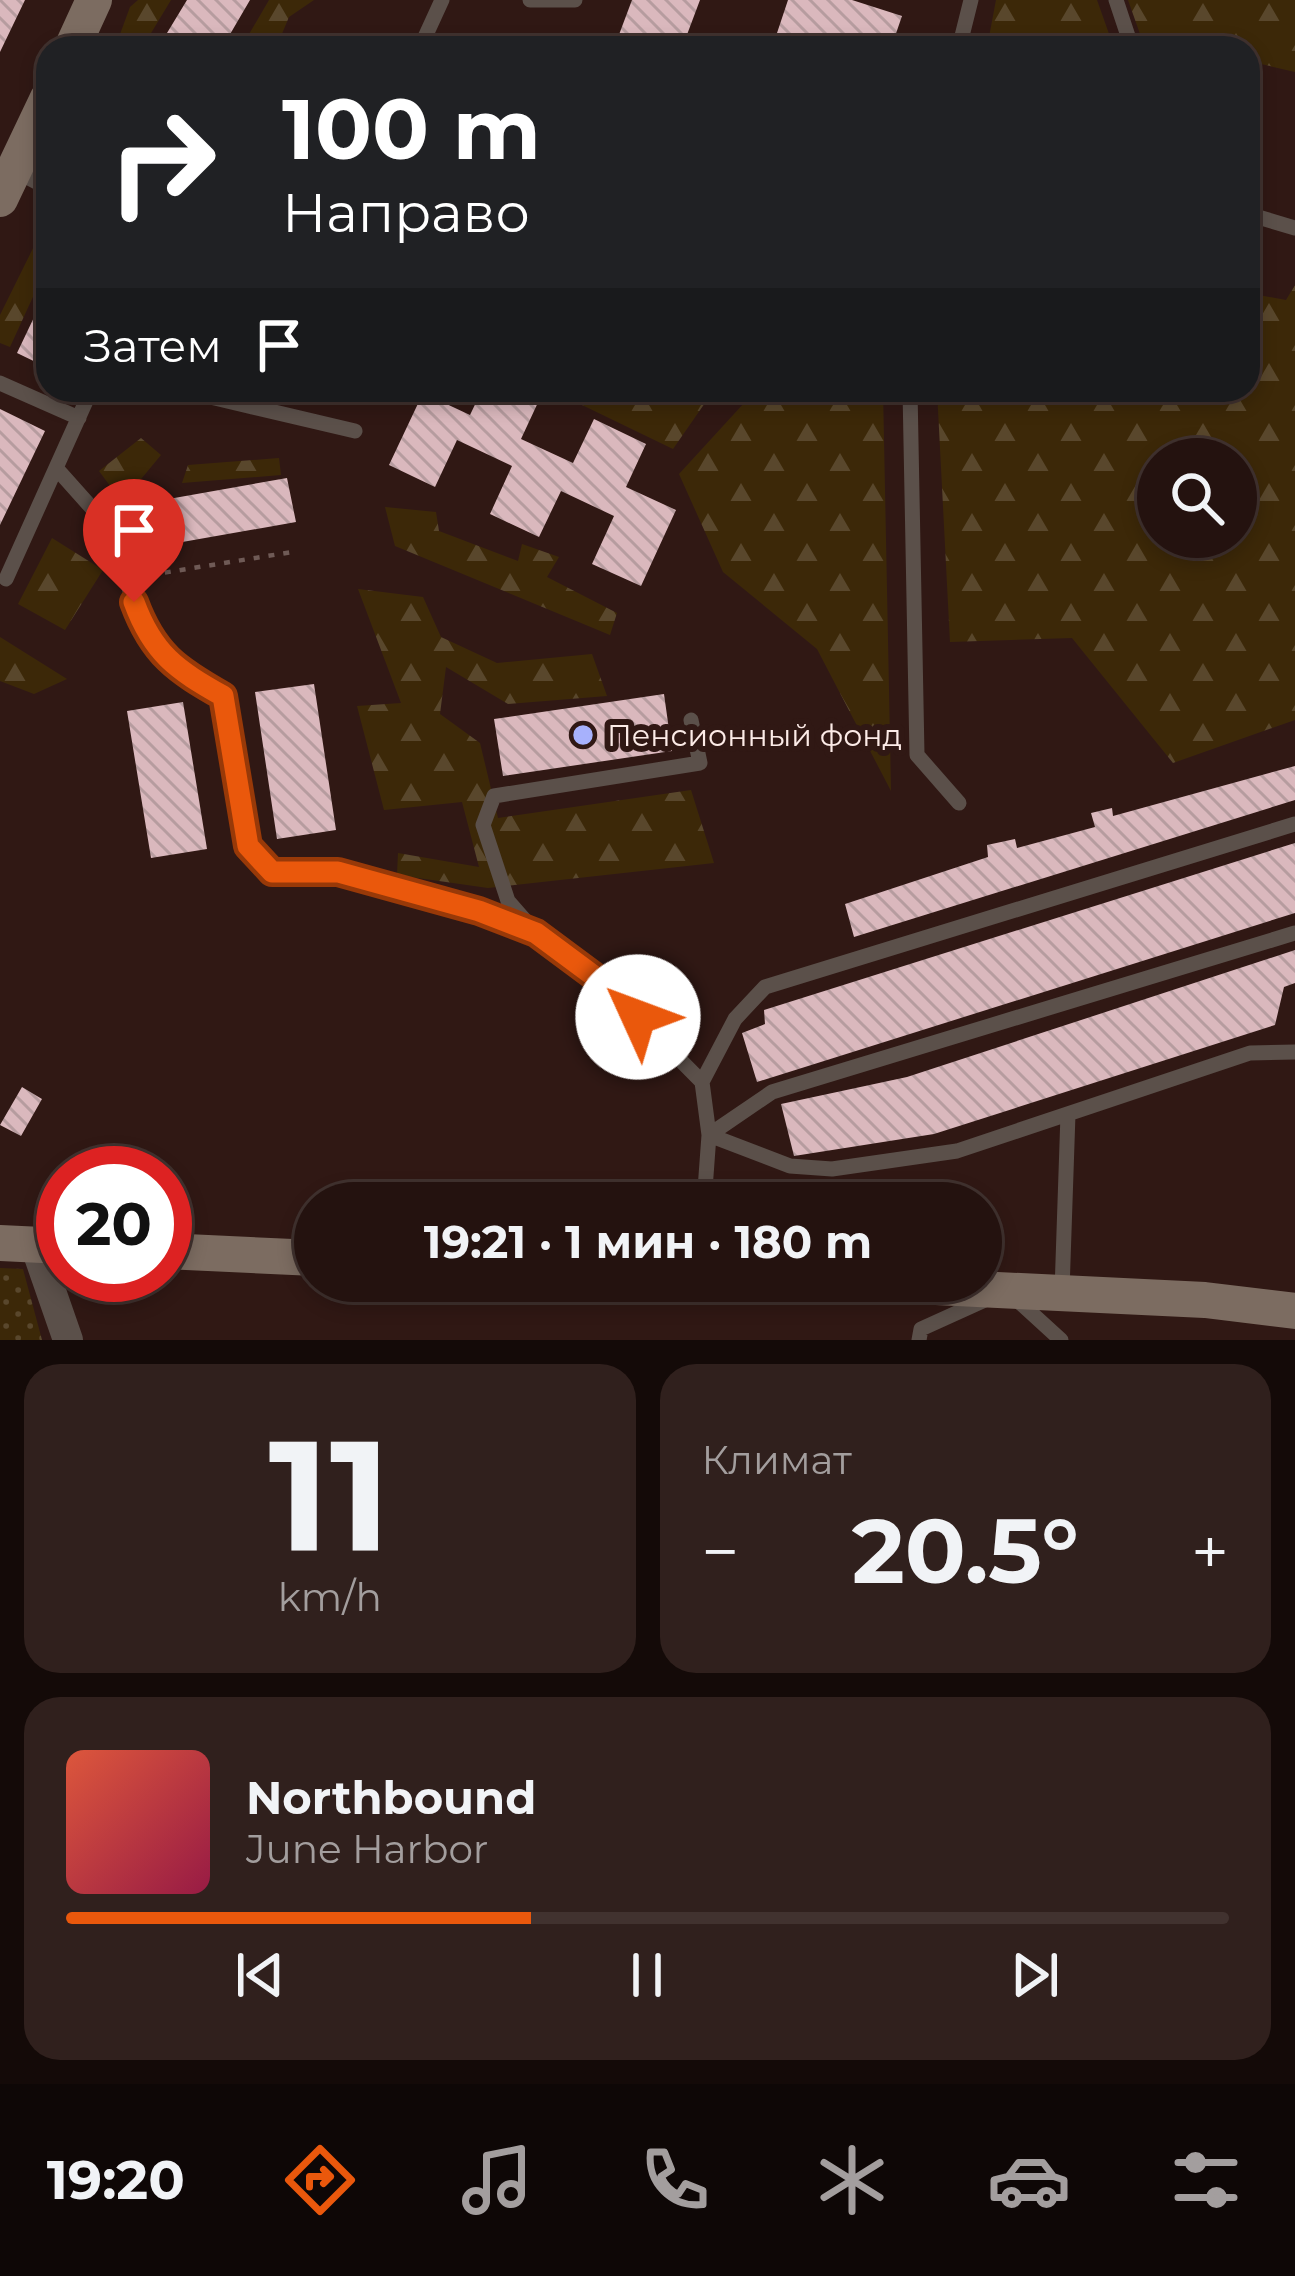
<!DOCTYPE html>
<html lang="ru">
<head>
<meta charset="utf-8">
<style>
	:root { --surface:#24120f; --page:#30201d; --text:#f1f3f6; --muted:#a39e9e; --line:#41322f; --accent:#ea580c }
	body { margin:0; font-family:Montserrat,sans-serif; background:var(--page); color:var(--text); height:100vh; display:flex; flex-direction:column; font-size:45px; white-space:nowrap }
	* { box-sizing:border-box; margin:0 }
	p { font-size:39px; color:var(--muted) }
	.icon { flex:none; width:66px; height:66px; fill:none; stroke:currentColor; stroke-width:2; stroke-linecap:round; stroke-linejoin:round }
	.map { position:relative; height:1340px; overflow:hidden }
	.sheet { display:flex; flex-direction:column; gap:24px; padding:24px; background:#140a08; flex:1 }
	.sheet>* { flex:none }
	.banner { position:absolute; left:36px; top:36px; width:1224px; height:366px; border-radius:36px; box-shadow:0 6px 18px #0003,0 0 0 3px var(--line); background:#202124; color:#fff; overflow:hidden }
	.controls { position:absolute; left:1137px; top:438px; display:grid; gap:24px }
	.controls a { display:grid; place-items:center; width:120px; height:120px; border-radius:50%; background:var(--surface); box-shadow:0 6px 18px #0003,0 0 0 3px var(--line); font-size:60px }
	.speed { position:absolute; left:36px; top:1146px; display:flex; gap:24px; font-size:60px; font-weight:700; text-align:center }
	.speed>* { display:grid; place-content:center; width:156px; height:156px; border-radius:50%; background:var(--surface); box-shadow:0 6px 18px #0003,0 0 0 3px var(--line); line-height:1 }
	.speed .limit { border:18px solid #d22; background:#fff; color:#111 }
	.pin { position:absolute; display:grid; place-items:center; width:102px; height:102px; color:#fff; margin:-123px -51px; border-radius:50% 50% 50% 0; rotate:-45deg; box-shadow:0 0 12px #0007 }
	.pin .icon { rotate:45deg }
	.me { position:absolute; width:132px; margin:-66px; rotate:313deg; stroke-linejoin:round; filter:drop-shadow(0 0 9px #0008) }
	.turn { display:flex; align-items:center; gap:42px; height:252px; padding:0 48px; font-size:54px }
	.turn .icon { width:156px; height:156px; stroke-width:2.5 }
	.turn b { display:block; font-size:84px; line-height:102px }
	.then { display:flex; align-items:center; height:114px; padding:0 48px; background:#0003; gap:24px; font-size:45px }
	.big { font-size:90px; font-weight:700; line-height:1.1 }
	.sheet .widget { flex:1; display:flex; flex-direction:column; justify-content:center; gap:18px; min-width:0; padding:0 42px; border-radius:36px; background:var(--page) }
	.sheet .dial { align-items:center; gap:0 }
	.dial b { font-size:156px; line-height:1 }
	.song { display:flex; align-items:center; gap:36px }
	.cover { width:144px; height:144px; border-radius:18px; background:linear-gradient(135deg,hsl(10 70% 55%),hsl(340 70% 35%)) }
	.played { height:12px; border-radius:6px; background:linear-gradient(90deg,var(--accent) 40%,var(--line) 40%) }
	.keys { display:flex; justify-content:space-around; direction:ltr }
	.heat { display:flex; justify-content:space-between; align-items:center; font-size:66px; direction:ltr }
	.sheet .tiles { flex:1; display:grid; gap:24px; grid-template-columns:1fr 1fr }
	.widget:last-child { grid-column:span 2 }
	.trip { position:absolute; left:294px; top:1182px; width:708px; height:120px; border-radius:60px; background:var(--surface); box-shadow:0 6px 18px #0003,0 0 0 3px var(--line); font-weight:700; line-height:120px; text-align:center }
	.dock { display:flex; height:192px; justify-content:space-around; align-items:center; background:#0e0706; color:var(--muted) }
	.dock .icon { width:84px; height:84px }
	.dock .selected { color:var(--accent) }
	.dock b { font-size:54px; color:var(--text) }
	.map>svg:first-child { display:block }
	.grass { fill:url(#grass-dots) }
	.forest { fill:url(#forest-firs); fill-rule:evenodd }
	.building { fill:url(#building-back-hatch) }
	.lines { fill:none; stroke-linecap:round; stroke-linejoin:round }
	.path { stroke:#6f5a56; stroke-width:4.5; stroke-dasharray:6 9; stroke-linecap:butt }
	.service { stroke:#5b504a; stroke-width:15 }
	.minor { stroke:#5b504a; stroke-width:30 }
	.secondary { stroke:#7c6c61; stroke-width:36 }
	.route-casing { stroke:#983908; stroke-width:30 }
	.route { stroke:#ea580c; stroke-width:21 }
	.poi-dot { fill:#a7b1fc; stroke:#301814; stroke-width:4.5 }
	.labels { text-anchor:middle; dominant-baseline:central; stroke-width:12; stroke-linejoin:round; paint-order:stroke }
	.poi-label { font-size:30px; fill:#fcebe7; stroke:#301814; text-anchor:start }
</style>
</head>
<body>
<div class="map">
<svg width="1295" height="1340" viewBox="0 0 1295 1340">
	<defs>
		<pattern id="grass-dots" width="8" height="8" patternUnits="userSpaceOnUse" patternTransform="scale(3)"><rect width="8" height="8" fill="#3c2808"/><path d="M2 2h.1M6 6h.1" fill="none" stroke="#59472c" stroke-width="1.8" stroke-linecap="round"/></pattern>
		<pattern id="forest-firs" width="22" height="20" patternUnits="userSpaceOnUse" patternTransform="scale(3)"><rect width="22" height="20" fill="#3c2808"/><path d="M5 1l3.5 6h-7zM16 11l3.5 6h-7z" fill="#59472c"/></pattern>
		<pattern id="building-back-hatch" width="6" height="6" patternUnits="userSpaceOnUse" patternTransform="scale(3)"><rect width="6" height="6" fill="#dab8bd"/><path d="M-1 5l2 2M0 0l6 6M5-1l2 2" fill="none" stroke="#b69c9f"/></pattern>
	</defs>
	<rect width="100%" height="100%" fill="#301814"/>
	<path class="grass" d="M0,1268L23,1269L42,1340H0Z"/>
	<path class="forest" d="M138,0H171L142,48H115L130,7Z
		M269,0H314L289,17L276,48H241Z
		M996,0H1097L1114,48H987Z
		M1128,0H1295V72L1248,61V48H1194L1176,44L1174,48H1145Z
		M43,228L48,229V264L10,347L0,343V315Z
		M1295,285V720L1173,763L1072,638L950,642L937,390H1248V293L1286,300ZM1158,459H1236V537H1158Z
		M551,390H714L673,449Z
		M756,390H883L891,791L817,649L723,572L679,474Z
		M141,438L161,455L122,502L99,471Z
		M279,458L281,475L182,483L188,465Z
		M385,507L436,512L439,531L518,561L522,544L559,557L547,577L617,613L610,635L395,546Z
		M52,538L103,570L65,630L18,604Z
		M358,589L423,597L441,637L497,663L592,654L607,696L508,704L446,667L440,714L480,743L498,818L691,790L714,863L488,888L397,875L398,853L479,867L462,802L384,810L357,706L401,703Z
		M0,637L67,679L34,694L0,681Z"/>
	<path class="building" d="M0,0H25L0,52Z
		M187,0H250L222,48H193L167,33Z
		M632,0H700L682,48H614Z
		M788,0H852L902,16L891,48H804L775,39Z
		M48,288V368L17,353Z
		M482,390H528L541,396L521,439L573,463L594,419L646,444L626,487L676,510L641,586L592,564L614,516L561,491L539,537L490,514L512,466L457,440L435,487L389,465L423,393L470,415Z
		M0,409L45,431L0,525Z
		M287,478L296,522L171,544L163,500Z
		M314,684L336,830L277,839L255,692Z
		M664,694L672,751L503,776L494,719Z
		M183,702L207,849L151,858L127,711Z
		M1295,766V800L854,937L845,904L988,857L987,845L1015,839L1017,848L1095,827L1091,813L1112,808L1113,816Z
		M1295,843V913L757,1082L742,1033L765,1024L764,1010Z
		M1295,950V983L1284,987L1275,1025L934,1134L794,1156L781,1104L907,1077Z
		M22,1087L42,1099L21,1136L0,1125Z"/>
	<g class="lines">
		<path class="path" d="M150,575L292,552"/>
		<path class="service" d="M530,0H575
			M1116,0L1132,48
			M420,48L442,0
			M959,48L971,0
			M14,170L48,188
			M1248,214L1295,228
			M0,383L79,418
			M181,390L355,431
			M910,390L917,755L959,803
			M252,407L260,390
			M57,469L107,525L142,625L174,668L223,696L248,846L272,872H338L479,912L533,932
			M6,579L91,390
			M691,720L700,763L494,796L483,825L508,901L536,933L606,985L702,1082L709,1135L704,1203
			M702,1082L735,1019L765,987L1295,824
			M709,1135L772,1092L1295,933
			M709,1135L790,1166L832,1169L957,1151L1250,1053L1295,1052
			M1062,1291L1068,1114
			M1015,1298L1061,1340
			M919,1340L921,1329L985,1300"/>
		<path class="minor" d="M35,1245L68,1340"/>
		<path class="secondary" d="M72,48L94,0
			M0,199L48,98
			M0,1243L63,1246
			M165,1251L315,1258
			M812,1281L1205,1300L1295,1311"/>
	</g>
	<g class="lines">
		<defs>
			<path id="route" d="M134,602C153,654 177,670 223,696L248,846L272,872H338L479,911L536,933L606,985L638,1017"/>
		</defs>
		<use href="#route" class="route-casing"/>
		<use href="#route" class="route"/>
	</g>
	<circle class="poi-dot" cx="583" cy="735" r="12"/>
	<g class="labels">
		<g class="poi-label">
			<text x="607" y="735">Пенсионный фонд</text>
		</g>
	</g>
</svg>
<div class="controls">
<a><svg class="icon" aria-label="search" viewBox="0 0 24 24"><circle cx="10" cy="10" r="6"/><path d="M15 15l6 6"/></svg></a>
</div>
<div class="speed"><div class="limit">20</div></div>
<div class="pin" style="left:134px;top:602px;background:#d93025"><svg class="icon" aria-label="arrive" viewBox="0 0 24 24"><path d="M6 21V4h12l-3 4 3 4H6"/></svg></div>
<svg class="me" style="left:638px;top:1017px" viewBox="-20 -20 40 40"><circle r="19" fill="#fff"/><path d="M0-13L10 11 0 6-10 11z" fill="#ea580c"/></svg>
<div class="trip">19:21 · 1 мин · 180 m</div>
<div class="banner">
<div class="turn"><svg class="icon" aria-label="right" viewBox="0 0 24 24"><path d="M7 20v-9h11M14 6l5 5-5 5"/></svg><div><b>100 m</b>Направо</div></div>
<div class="then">Затем<svg class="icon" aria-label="arrive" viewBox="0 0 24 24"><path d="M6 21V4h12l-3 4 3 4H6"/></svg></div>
</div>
</div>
<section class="sheet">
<div class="tiles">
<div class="widget dial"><b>11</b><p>km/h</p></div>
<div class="widget"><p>Климат</p>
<div class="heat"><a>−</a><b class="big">20.5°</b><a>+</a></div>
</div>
<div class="widget">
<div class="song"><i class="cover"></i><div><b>Northbound</b><p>June Harbor</p></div></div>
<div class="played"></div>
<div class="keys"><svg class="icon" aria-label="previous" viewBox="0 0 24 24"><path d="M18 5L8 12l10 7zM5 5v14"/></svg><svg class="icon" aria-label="pause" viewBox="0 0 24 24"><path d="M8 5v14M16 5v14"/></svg><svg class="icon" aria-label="next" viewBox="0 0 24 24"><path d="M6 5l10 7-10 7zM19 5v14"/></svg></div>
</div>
</div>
</section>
<nav class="dock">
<b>19:20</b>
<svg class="icon selected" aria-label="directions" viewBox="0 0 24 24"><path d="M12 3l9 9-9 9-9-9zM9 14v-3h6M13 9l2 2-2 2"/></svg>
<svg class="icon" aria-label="music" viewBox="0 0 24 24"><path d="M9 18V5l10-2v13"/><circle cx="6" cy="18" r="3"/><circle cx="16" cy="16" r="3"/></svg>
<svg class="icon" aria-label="phone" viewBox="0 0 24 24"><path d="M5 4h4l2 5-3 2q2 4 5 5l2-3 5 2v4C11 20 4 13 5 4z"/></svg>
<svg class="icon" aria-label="climate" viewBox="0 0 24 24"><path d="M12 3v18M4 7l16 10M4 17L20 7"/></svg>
<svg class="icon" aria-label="car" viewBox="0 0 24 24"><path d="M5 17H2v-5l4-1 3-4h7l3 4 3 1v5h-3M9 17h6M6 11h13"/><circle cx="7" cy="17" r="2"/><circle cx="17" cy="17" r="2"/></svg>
<svg class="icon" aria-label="filters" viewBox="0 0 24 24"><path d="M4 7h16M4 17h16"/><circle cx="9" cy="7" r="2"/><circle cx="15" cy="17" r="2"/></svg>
</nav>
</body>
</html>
